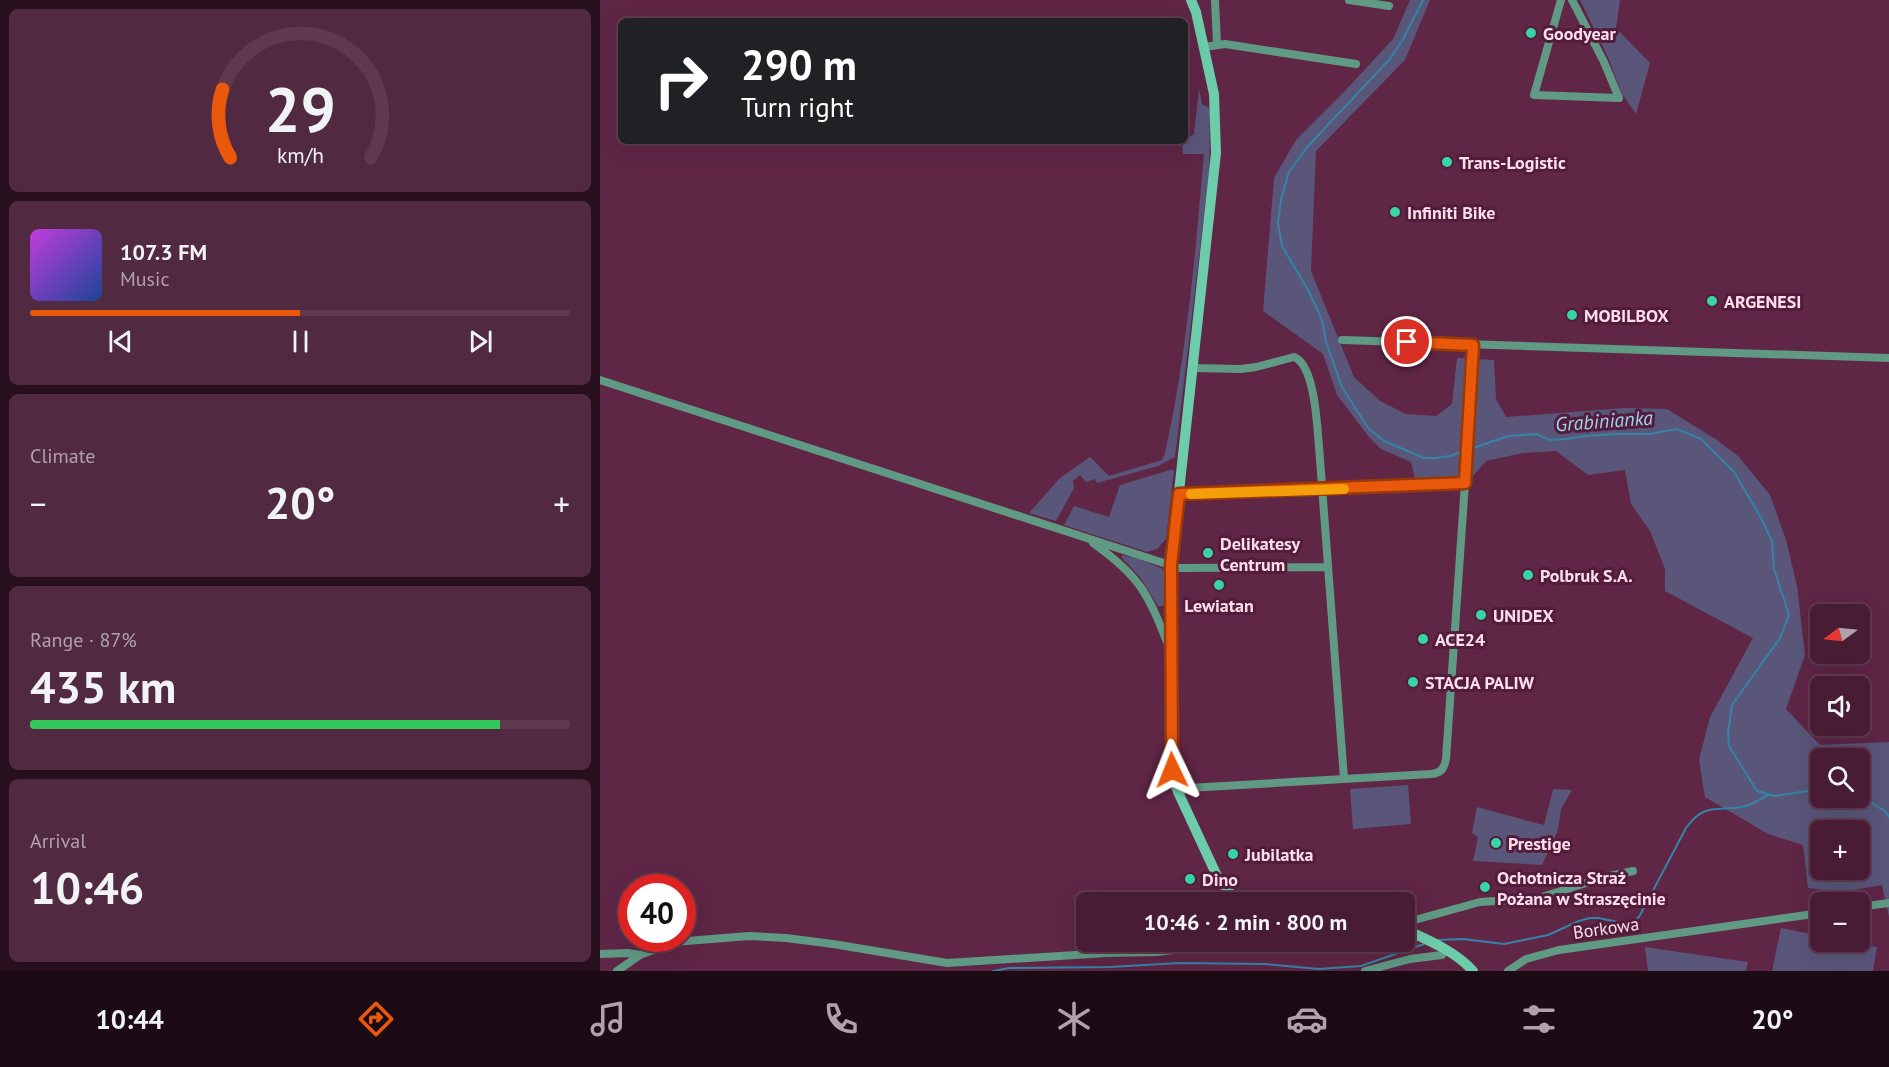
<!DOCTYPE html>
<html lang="en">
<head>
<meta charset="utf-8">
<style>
	:root { --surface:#471c34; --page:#512940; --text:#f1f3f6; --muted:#b0a1ac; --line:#5f3a4f; --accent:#ea580c }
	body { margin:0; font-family:"PT Sans",sans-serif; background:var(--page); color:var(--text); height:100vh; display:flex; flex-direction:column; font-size:22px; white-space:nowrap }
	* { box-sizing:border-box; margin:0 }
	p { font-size:20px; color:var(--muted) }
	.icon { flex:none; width:33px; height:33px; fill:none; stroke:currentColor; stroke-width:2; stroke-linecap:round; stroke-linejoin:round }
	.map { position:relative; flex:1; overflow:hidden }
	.panel { display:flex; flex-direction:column; gap:9px; padding:9px; background:#270f1d; width:600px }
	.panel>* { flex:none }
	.banner { position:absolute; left:18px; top:18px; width:570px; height:126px; border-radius:9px; box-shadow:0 6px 24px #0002,0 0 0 2px var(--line); background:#202124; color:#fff; overflow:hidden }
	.needle { width:39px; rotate:255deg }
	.fabs { position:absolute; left:1210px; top:604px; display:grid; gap:12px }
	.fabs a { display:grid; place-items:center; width:60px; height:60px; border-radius:9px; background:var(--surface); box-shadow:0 6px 24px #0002,0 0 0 2px var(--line); font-size:30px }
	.speed { position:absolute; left:18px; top:874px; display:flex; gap:12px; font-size:30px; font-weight:700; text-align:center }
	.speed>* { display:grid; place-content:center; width:78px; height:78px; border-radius:50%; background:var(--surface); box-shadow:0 6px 24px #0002,0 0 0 2px var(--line); line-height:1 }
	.speed .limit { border:9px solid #d22; background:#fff; color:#111 }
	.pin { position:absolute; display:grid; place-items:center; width:51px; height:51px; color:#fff; margin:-26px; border:3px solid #fff; border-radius:50%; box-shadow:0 2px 6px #0007 }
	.me { position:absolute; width:66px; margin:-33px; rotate:358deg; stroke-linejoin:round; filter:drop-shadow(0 0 4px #0008) }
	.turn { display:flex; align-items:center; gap:21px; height:126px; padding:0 24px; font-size:27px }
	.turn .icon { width:78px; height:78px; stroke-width:2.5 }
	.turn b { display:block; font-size:42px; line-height:51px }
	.big { font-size:45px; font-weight:700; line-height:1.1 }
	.panel .widget { flex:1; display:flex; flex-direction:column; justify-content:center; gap:9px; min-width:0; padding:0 21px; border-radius:9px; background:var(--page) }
	.panel .dial { align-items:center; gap:0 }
	.dial svg { height:156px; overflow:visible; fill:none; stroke:var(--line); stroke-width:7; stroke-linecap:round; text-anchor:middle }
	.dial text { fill:var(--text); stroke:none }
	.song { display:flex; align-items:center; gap:18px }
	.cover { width:72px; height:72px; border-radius:9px; background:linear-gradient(135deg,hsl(290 70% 55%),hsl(220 70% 35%)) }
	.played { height:6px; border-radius:3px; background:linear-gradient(90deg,var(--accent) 50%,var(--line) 50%) }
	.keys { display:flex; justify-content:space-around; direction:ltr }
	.heat { display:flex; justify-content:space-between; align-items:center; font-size:33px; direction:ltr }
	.charge { height:9px; border-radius:4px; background:linear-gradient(90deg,#34c759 87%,var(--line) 0) }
	.trip { position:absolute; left:476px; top:892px; width:339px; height:60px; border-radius:9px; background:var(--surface); box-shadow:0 6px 24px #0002,0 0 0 2px var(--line); font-weight:700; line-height:60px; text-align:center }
	.menu { display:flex; height:96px; justify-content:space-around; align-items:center; background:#1c0b15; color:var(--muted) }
	.menu .icon { width:42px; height:42px }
	.menu .current { color:var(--accent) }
	.menu b { font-size:27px; color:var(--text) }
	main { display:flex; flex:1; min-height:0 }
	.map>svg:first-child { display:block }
	.green { fill:#59567a; fill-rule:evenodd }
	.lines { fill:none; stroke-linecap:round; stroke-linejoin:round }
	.stream { stroke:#3484a5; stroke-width:2 }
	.street { stroke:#609984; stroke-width:8 }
	.secondary { stroke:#6dccaa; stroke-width:10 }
	.route-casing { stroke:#983908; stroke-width:15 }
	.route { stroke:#ea580c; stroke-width:10 }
	.slow { stroke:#f59e0b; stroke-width:10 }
	.poi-dot { fill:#37d4a6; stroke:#541c3b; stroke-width:2 }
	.labels { text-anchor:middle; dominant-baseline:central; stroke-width:6; stroke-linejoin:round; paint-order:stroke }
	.poi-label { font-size:18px; font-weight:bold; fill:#fcdeec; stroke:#541c3b; text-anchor:start }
	.street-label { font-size:18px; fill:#fcdeec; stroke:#541c3b }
	.water-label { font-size:20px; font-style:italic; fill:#9ad7f3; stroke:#541c3b }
</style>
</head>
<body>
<main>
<section class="panel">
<div class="widget dial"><svg viewBox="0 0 100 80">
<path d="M14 69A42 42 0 1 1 86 69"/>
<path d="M14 69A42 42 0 0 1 10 34" stroke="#ea580c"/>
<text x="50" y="56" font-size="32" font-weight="700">29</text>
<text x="50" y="72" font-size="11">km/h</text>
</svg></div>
<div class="widget">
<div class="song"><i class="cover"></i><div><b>107.3 FM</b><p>Music</p></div></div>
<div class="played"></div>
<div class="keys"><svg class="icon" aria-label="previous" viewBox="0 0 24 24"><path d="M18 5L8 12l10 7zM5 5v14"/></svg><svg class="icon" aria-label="pause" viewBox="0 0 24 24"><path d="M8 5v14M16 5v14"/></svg><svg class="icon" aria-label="next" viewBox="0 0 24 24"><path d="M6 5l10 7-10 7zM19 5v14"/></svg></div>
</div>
<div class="widget"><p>Climate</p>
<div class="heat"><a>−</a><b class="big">20°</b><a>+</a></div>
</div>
<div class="widget"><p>Range · 87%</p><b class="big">435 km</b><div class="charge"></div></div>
<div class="widget"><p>Arrival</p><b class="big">10:46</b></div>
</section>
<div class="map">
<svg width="1289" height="971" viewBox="0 0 1289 971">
	<rect width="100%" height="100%" fill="#5f2646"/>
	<path class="green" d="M810,0H830L805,60L716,151L711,271L754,377L780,401L806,414L836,416L852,404L857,358L894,360L896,399L906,417L1025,408L1067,409L1117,440L1138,456L1170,495L1186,540L1197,586L1205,655L1186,709L1220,745L1289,742V917L1282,885L1241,892L1208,888L1203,845L1168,834L1105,797L1099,760L1110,717L1153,638L1065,591V569L1050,531L1031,504L1025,470L988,475L956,451L923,453L886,461L872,477L815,479L811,462L781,449L769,437L737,395L723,354L663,311L674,178L696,140L743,93L793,39ZM1221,759H1260V798H1221ZM1221,831H1260V870H1221Z
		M980,0H1020L1016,28L1050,63L1036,114L1022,94L1008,57Z
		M599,89L602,104L609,108L610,110L609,173L575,457L558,466L497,483L495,479L486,482L480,475L473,481L474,488L456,521L429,513L460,478L490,457L509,476L562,460L565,453C587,353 595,256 604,154H583L582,142L594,134Z
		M570,470H574L566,539L557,549L547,552L464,525L474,506L509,517L520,485Z
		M522,555L537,558L563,569L564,572V606H558L540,577L522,558Z
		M808,785L811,824L753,829L750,789Z
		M953,789L972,790L961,809L958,830L942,865L873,861L878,837L872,833L877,807L944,825Z
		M1181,928L1221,936V942H1250L1277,947L1273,971H1172Z
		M1045,947L1148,962L1146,971H1048Z"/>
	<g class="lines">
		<path class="stream" d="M823,0L802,41L789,60L708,146L689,172L681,199L678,223L682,246L708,290L722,320L726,342L742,387L768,428L784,441L824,458H836L850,456L908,436L936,434L950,440L967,439L985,436L1016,434H1049L1077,429L1101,439L1134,472L1160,516L1172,541L1174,569L1189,615L1180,638L1132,705L1128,733L1129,746L1157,791L1174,796L1221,789
			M1260,795L1286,812L1289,817
			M838,940L863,939L904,944L948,935L979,921L990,918H998L1028,924L1039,917L1086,828C1104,803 1115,811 1141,807C1150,806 1160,799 1168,795
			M393,971L409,968L510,967L579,963L665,964L719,969L761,966L824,944"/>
		<path class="street" d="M615,0L617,45
			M749,0L789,6
			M961,0L934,95L1019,98L1004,62L972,0
			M604,47L625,44L756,64
			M742,340L1289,358
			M593,368L641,369L656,367L694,357C715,365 717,426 719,446L744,779
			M0,380L579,568L728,567
			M579,494L865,483L873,345
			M493,543C541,577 548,594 569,647
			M578,792L588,788L831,774C841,773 844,769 846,759L865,483
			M1260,907L1289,903
			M807,930L811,921L880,902L939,898L1005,877L1033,871
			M0,954L28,953L40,955
			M17,971L40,955L74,942L149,936L186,938L233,944L347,963L507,953L557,952L573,950L591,942
			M765,971L810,959L842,955L846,949
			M908,971L926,959L959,950L1221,913"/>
		<path class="secondary" d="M591,0L596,12L614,94L616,153L571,565V762L573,779L578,792L618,878L631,894L650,903
			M804,929C828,940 855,951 873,971"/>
	</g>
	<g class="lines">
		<defs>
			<path id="route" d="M572,770L571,565L579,494L865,483L873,345L807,342"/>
		</defs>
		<use href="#route" class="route-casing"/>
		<use href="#route" class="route"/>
		<path class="slow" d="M591,494L744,489"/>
	</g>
	<g class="poi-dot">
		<circle cx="931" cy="33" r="6"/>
		<circle cx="847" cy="162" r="6"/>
		<circle cx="795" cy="212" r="6"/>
		<circle cx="1112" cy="301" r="6"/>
		<circle cx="972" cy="315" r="6"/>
		<circle cx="608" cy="553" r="6"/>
		<circle cx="928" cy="575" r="6"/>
		<circle cx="619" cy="585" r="6"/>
		<circle cx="881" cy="615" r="6"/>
		<circle cx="823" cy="639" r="6"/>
		<circle cx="813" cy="682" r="6"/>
		<circle cx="896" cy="843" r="6"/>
		<circle cx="633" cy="854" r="6"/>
		<circle cx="590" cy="879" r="6"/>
		<circle cx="885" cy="887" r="6"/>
	</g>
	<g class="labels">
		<g class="poi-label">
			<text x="943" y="33">Goodyear</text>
			<text x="859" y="162">Trans-Logistic</text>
			<text x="807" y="212">Infiniti Bike</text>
			<text x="1124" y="301">ARGENESI</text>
			<text x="984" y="315">MOBILBOX</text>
			<text x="620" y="543">Delikatesy<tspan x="620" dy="21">Centrum</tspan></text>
			<text x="940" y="575">Polbruk S.A.</text>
			<text x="619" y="605" text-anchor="middle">Lewiatan</text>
			<text x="893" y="615">UNIDEX</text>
			<text x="835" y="639">ACE24</text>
			<text x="825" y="682">STACJA PALIW</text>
			<text x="908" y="843">Prestige</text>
			<text x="645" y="854">Jubilatka</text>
			<text x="897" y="877">Ochotnicza Straż<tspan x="897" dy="21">Pożana w Straszęcinie</tspan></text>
			<text x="602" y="879">Dino</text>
		</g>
		<g class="street-label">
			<text transform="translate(1006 928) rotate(-8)">Borkowa</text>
		</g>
		<g class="water-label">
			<text transform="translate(1004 421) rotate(-4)">Grabinianka</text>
		</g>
	</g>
</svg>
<div class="fabs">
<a><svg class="needle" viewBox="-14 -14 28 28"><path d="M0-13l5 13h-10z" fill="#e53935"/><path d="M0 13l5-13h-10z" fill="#b0a1ac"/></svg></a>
<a><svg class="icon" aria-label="sound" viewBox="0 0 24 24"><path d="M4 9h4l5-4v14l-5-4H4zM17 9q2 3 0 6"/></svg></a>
<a><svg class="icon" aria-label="search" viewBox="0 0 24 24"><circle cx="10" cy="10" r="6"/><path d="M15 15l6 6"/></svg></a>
<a>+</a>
<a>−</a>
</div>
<div class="speed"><div class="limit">40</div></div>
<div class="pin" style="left:807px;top:342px;background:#d93025"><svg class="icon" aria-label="arrive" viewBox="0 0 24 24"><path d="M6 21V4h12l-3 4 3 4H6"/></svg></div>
<svg class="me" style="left:572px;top:770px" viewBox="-20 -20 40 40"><path d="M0-17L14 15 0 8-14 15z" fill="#ea580c" stroke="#fff" stroke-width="4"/></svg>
<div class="trip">10:46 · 2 min · 800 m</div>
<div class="banner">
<div class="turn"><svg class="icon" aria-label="right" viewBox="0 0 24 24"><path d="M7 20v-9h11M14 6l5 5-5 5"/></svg><div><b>290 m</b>Turn right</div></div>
</div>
</div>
</main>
<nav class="menu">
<b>10:44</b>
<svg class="icon current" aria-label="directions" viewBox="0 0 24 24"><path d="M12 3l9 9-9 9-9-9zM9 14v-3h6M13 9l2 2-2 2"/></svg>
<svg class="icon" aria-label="music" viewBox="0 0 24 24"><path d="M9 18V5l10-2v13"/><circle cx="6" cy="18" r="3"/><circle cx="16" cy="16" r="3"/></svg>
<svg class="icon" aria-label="phone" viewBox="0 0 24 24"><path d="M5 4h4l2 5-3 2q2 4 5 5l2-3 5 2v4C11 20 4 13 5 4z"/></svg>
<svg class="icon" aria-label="climate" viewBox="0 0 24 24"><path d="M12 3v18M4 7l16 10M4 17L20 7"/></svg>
<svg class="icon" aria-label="car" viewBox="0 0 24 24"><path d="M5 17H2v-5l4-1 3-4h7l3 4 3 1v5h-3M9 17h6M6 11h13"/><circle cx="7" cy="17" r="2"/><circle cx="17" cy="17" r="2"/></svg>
<svg class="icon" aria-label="filters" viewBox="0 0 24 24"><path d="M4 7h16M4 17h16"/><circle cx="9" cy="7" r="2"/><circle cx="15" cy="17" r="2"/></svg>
<b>20°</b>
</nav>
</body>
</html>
